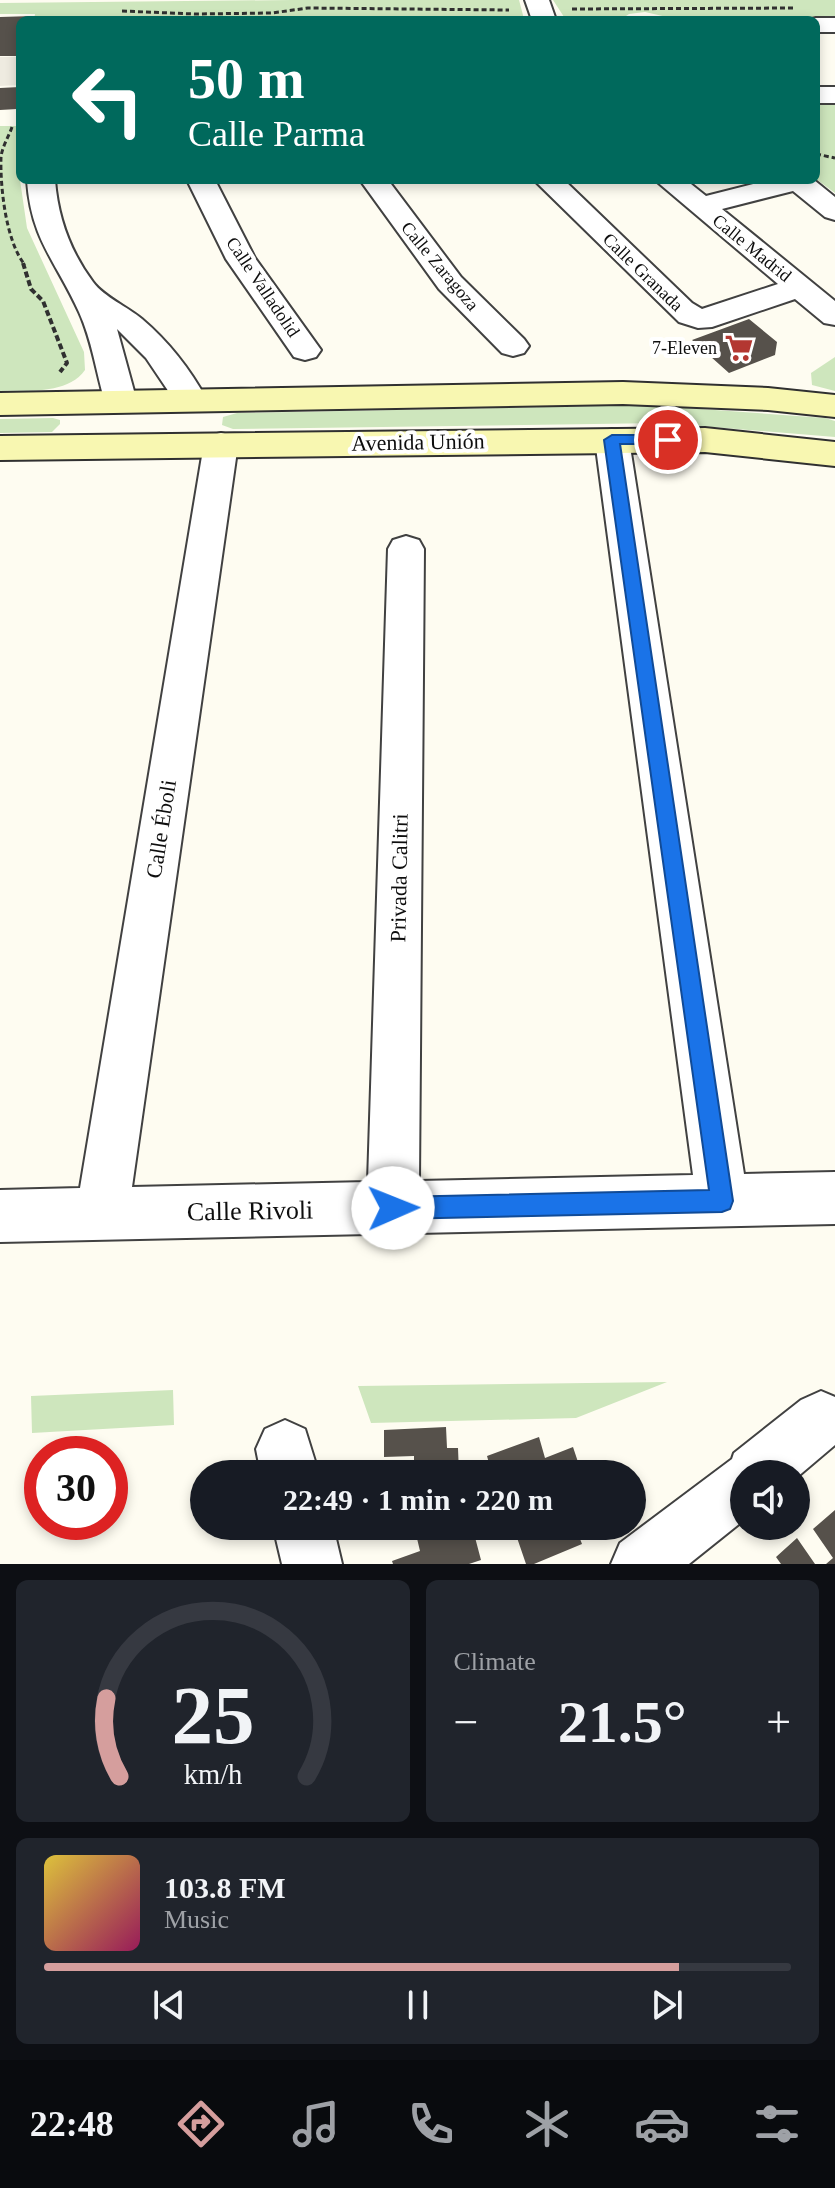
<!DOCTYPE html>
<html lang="en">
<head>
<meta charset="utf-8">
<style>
	:root { --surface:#171b24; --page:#20242c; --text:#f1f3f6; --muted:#9ea1a6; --line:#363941; --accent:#d59e9d }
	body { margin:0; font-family:"Times New Roman",serif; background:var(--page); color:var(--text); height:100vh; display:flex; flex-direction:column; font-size:30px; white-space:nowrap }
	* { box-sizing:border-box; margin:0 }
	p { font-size:26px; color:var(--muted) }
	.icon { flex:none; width:44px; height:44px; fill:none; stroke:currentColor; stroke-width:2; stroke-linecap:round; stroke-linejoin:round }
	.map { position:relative; height:1564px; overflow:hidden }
	.panel { display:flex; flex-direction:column; gap:16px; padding:16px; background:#0d0f14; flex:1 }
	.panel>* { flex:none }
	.hud { position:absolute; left:16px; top:16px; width:804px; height:168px; border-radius:12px; box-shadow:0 4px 12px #0003; background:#00695c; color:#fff; overflow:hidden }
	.fabs { position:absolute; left:730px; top:1460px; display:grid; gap:16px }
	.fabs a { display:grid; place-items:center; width:80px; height:80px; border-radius:50%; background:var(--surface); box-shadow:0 4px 12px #0003; font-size:40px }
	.speed { position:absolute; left:24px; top:1436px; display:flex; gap:16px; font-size:40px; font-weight:700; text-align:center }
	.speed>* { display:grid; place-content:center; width:104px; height:104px; border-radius:50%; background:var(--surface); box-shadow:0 4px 12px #0003; line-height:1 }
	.speed .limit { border:12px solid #d22; background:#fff; color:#111 }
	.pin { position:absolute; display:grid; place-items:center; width:68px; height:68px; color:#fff; margin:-34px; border:4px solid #fff; border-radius:50%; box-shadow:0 2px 8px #0007 }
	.me { position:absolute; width:88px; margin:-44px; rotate:89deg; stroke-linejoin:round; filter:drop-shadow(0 0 6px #0008) }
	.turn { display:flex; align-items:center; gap:28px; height:168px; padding:0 40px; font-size:36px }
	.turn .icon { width:104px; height:104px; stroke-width:2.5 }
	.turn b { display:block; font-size:56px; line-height:68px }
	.big { font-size:60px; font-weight:600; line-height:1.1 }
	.panel .tile { flex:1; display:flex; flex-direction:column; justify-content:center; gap:12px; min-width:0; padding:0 28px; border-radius:12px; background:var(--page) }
	.panel .dial { align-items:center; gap:0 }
	.dial svg { height:208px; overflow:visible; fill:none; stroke:var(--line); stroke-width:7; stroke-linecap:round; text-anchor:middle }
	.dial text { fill:var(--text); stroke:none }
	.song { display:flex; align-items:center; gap:24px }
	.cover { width:96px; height:96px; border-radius:12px; background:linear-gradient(135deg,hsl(50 70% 55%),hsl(330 70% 35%)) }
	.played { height:8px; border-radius:4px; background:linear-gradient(90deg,var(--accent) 85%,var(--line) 85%) }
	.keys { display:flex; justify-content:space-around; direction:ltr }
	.heat { display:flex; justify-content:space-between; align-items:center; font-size:44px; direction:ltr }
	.panel .tiles { flex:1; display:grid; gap:16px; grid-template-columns:1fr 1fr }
	.tile:last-child { grid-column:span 2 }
	.trip { position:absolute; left:190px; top:1460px; width:456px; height:80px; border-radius:40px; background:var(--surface); box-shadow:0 4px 12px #0003; font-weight:600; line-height:80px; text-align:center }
	.tab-bar { display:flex; height:128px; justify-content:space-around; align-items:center; background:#090b0e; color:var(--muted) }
	.tab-bar .icon { width:56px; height:56px }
	.tab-bar .current { color:var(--accent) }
	.tab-bar b { font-size:36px; color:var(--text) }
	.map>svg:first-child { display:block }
	.green { fill:#cee6bd }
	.plaza { fill:#eeebe0 }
	.building { fill:#56514b }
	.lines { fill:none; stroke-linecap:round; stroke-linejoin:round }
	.street-casing { stroke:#414141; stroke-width:4 }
	.secondary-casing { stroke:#303030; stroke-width:4 }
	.path-far1 { stroke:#303030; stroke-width:3; stroke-dasharray:5 3; stroke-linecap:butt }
	.path { stroke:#303030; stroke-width:4; stroke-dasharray:6 3; stroke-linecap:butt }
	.street { fill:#fff; fill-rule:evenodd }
	.secondary { fill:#f8f7b1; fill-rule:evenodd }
	.route { fill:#1a73e8; stroke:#114b97; stroke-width:2 }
	.labels { text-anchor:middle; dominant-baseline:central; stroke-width:8; stroke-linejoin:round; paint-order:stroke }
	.far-street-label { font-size:18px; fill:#0e0e0e; stroke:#fff }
	.far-poi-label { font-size:18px; fill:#0e0e0e; stroke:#fff; text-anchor:end }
	.street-label { font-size:22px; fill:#0e0e0e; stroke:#fff }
	.near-street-label { font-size:26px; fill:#0e0e0e; stroke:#fff }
</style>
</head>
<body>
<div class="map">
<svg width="835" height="1564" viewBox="0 0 835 1564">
	<rect width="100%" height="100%" fill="#fefcf1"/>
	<path class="green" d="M292,0H519L524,19L34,20L35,14H0V3Z
		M553,0H835V19L680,20L645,12L629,14L620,20H566Z
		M816,104H835V193L816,179Z
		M0,126H20V180L27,228L84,352L85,370C67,395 28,390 0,391Z
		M835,357V391L812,385L811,373Z
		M645,405L825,418L835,421V437L663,423L233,429L222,425L223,417L237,413Z
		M53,418L60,420V424L52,432L0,433V419Z
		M667,1382L576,1418L371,1423L358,1386Z
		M173,1390L174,1425L32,1433L31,1396Z"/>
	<path class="plaza" d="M0,57H20L19,85L0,86Z"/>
	<path class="building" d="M33,16L32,20H20V56H0V17Z
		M20,87L17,109L0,110V88Z
		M749,319L777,342L775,355L729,373L692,340Z
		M446,1427L447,1448H458L459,1474H414V1456L384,1457V1430Z
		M539,1437L545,1458L573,1447L582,1474H492L487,1456Z
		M835,1510V1564H826L833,1558L813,1529Z
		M427,1526H472L481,1560L469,1564H393L392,1561L420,1551L415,1530Z
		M513,1526H575L582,1544L534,1564H526Z
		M797,1538L815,1564H781L776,1557Z"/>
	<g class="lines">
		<defs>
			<path id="street" d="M525,0H549L556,20H532Z
				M816,18H835V32H816V20H807Z
				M816,87H835V103H816Z
				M27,180H55C58,218 70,251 93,282C104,297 128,307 142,319C169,342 190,369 207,400L203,407L191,410L179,407L146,358L117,329L137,402L133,409L121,412L109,409L105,402C96,372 92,340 79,312C56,261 31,240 27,180Z
				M187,180H215L255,258L321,350L316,357L305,360L294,357L226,259Z
				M360,180H388L461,277L524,339L529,346L524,353L513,356L502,353L439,289Z
				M534,180H564L692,303L702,309L778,284L655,180H686L706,196L769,180H814L835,197V220L825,217L793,191L722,209L835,301V325L824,323L795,299L712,327L698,328L679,322Z
				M612,429L624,432L629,440L744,1174L835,1172V1224L0,1242V1190L80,1188L204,444L209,436L221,433L233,436L238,444L132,1187L368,1182L388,549L393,540L406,536L419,540L424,549L419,1181L693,1175L595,440L600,432Z
				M821,1391L835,1397V1445L796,1478V1474H744V1520L689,1564H611L620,1543L732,1459L734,1453L801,1400Z
				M285,1420L305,1429L319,1474H261L256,1449L265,1429Z
				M273,1526H333L342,1564H282Z"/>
			<path id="secondary" d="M623,382L768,388L835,395V417L768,410L623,404L0,415V393Z
				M705,428L835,442V466L705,452L0,460V436Z"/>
		</defs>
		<use href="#street" class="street-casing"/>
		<use href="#secondary" class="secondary-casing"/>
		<path class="path-far1" d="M572,9L794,8
			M122,11L194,14L272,13L308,8L509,10
			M12,127C9,136 2,147 1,157C0,187 6,242 25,265
			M816,154L835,158"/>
		<path class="path" d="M23,263L31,289L43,301L67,363L60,372"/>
		<use href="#street" class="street"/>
		<use href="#secondary" class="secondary"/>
	</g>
	<path class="route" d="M612,435H668L676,440L668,444H620L733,1201L730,1209L722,1212L393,1219L385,1216L381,1208L385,1200L393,1197L709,1190L604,440Z"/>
	<defs>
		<symbol id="supermarket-bare" viewBox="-9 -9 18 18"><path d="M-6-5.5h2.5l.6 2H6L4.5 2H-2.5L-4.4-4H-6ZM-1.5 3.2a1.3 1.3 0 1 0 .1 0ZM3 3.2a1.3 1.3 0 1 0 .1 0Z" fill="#b33731" stroke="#fff" stroke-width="2.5" paint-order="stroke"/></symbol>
	</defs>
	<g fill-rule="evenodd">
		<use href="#supermarket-bare" x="719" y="328" width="40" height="40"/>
	</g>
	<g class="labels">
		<g class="far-street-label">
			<text transform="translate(752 248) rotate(39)">Calle Madrid</text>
			<text transform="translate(440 266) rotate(50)">Calle Zaragoza</text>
			<text transform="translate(643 272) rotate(44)">Calle Granada</text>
			<text transform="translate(263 287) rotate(56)">Calle Valladolid</text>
		</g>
		<g class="far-poi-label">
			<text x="717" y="348">7-Eleven</text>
		</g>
		<g class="street-label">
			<text transform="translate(418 442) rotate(-1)">Avenida Unión</text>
			<text transform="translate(161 829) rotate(-81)">Calle Éboli</text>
			<text transform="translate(399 878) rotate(-89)">Privada Calitri</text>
		</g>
		<g class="near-street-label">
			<text transform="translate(250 1211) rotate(-1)">Calle Rivoli</text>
		</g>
	</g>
</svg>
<div class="fabs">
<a><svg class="icon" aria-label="sound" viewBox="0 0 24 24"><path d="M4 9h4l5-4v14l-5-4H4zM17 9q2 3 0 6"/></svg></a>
</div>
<div class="speed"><div class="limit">30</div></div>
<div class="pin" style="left:668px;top:440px;background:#d93025"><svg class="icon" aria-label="arrive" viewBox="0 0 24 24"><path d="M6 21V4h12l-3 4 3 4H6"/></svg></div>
<svg class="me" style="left:393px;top:1208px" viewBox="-20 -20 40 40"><circle r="19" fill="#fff"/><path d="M0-13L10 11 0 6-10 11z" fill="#1a73e8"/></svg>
<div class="trip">22:49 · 1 min · 220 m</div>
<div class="hud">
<div class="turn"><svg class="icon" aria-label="left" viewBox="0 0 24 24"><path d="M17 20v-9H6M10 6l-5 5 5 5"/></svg><div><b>50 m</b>Calle Parma</div></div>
</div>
</div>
<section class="panel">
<div class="tiles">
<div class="tile dial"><svg viewBox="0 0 100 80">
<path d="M14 69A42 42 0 1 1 86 69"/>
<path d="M14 69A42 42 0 0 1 9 39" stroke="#d59e9d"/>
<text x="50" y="56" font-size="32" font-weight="700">25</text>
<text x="50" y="72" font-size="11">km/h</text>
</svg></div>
<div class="tile"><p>Climate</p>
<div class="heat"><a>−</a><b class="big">21.5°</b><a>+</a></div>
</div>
<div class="tile">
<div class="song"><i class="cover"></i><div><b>103.8 FM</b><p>Music</p></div></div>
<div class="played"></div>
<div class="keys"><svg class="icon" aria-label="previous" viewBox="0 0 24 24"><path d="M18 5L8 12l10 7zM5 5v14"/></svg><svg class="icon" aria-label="pause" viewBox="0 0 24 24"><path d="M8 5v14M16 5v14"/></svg><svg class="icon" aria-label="next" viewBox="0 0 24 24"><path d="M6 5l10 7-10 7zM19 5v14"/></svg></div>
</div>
</div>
</section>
<nav class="tab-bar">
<b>22:48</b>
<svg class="icon current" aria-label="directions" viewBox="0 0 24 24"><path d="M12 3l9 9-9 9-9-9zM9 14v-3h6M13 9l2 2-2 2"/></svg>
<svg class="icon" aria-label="music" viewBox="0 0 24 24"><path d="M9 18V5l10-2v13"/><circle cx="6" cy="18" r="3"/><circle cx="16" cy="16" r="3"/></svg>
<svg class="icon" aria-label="phone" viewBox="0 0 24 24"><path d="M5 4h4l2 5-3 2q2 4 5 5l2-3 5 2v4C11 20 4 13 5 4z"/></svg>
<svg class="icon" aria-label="climate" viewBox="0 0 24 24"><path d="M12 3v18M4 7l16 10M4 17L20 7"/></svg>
<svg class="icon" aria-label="car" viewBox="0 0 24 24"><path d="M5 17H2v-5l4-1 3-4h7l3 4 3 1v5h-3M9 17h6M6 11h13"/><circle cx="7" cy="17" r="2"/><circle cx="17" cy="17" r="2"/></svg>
<svg class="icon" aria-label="filters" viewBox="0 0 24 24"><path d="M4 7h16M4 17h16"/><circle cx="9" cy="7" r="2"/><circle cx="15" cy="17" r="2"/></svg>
</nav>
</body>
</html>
